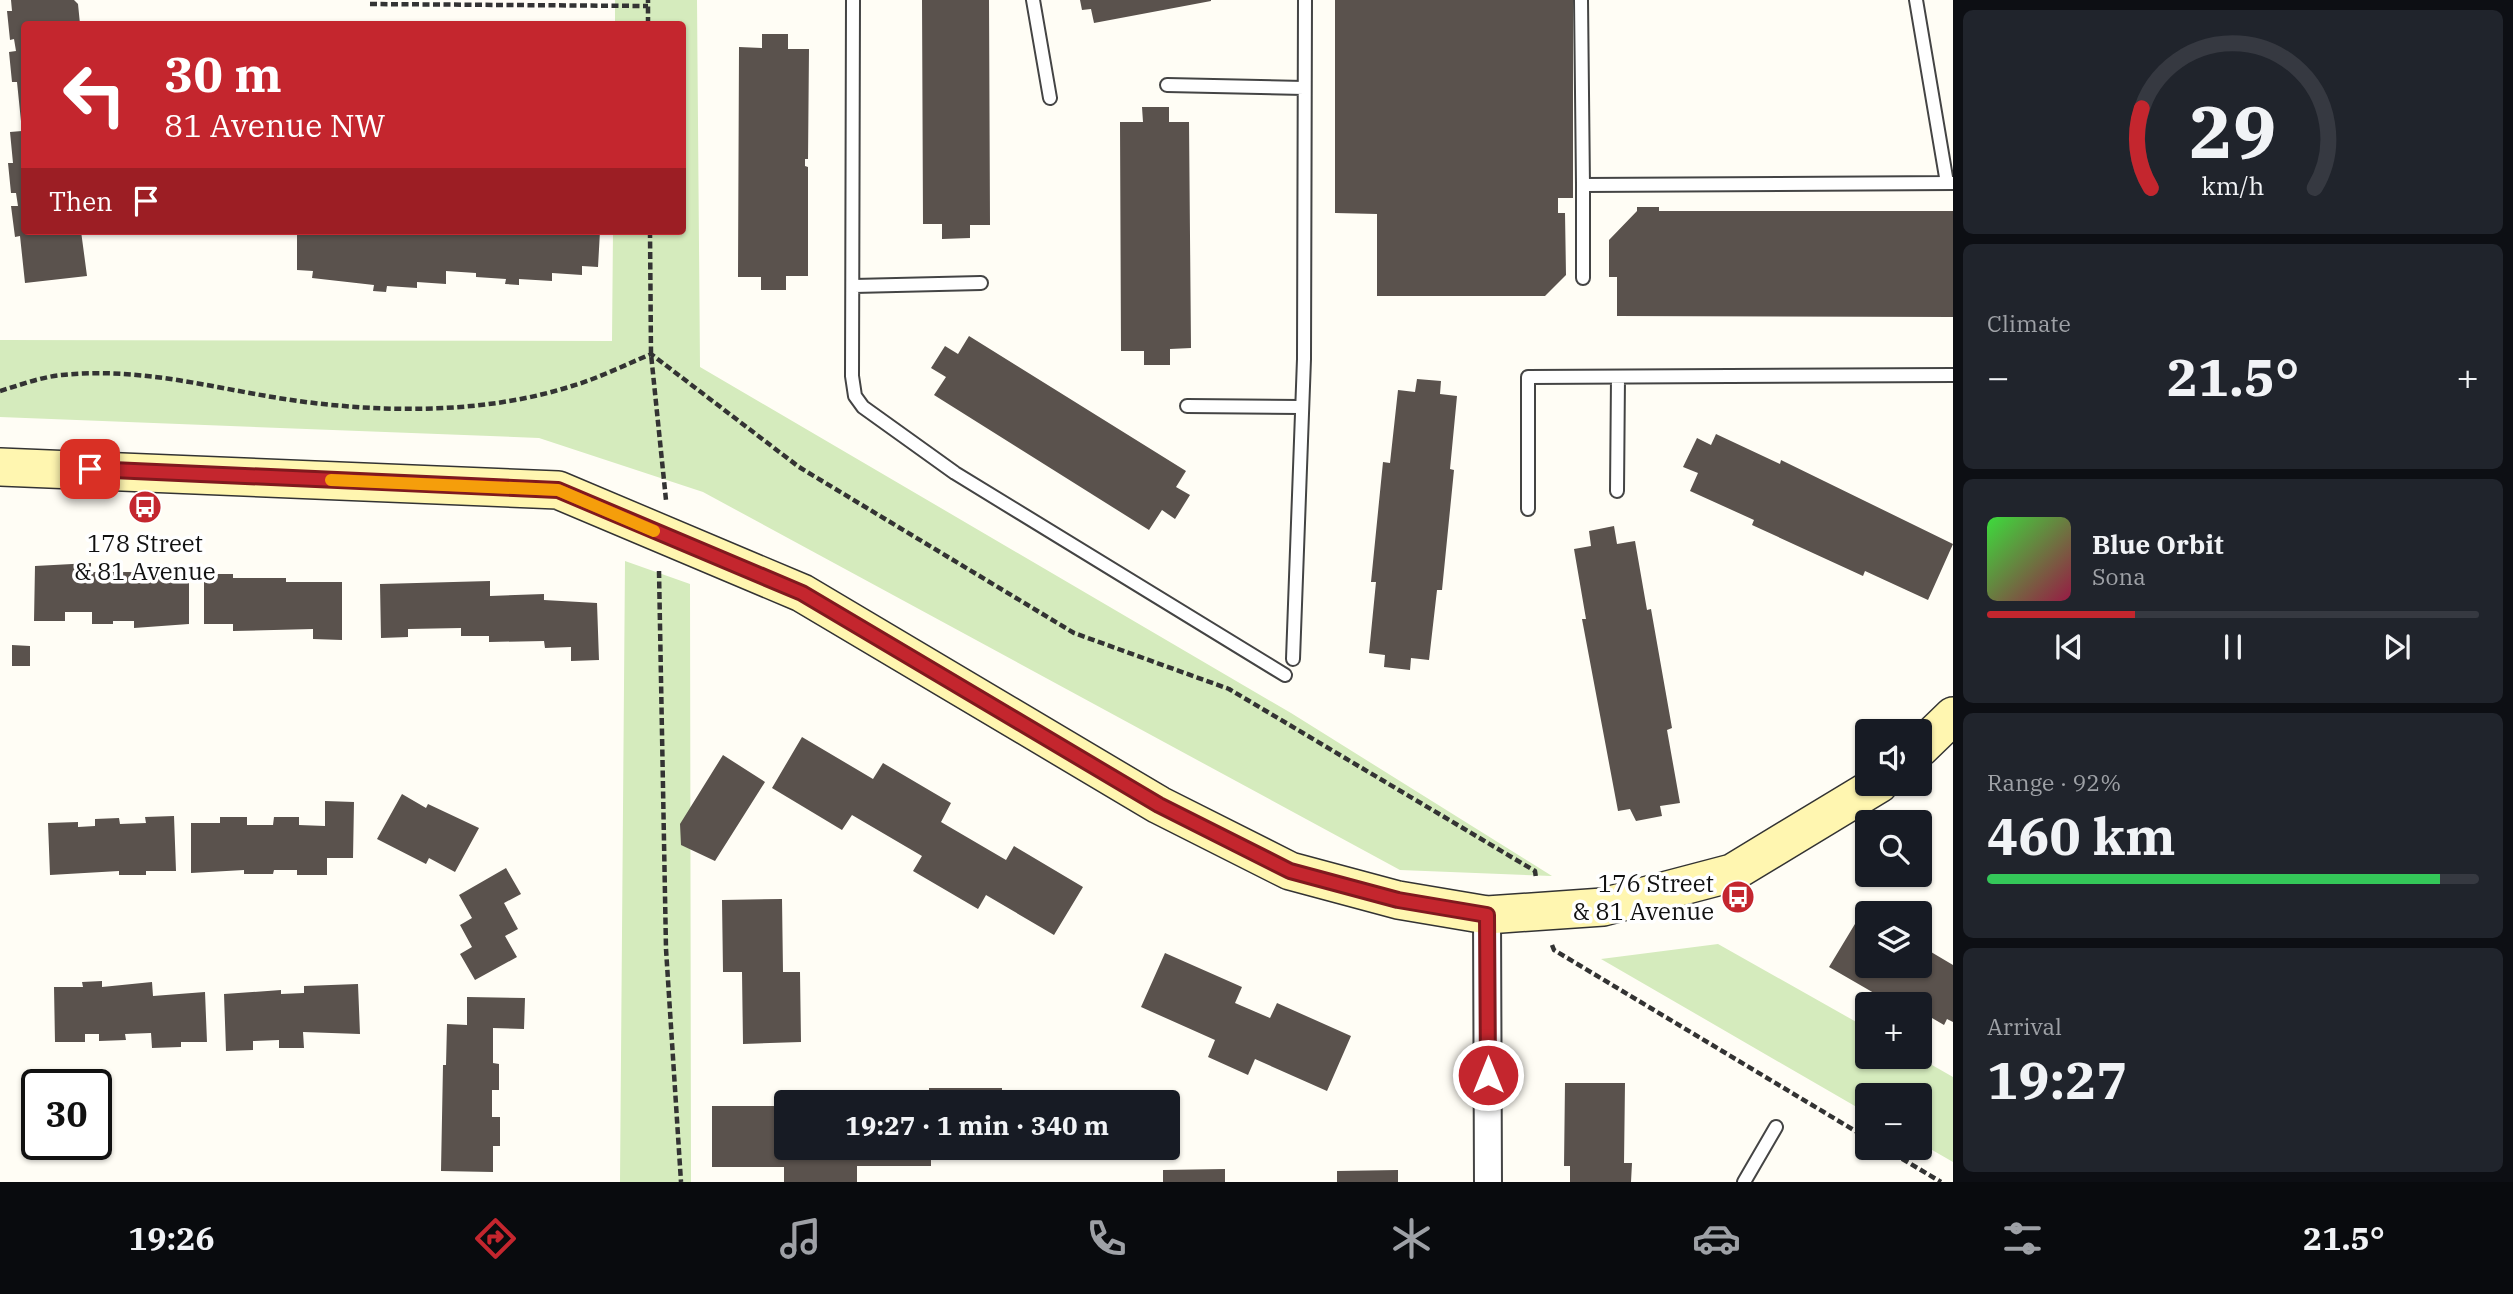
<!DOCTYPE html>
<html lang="en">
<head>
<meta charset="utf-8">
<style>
	:root { --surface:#171b24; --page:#20242c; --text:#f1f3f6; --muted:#9ea1a6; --line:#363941; --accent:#c4262e }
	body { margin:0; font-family:"IBM Plex Serif",serif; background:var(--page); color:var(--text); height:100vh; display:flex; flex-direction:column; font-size:26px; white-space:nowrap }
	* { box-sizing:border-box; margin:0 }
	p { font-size:23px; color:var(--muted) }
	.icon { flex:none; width:38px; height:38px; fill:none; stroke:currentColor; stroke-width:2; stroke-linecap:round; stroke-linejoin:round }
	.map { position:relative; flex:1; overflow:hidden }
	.side { display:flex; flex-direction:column; gap:10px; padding:10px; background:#0d0f14; width:560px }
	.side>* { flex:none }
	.top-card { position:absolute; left:21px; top:21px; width:665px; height:214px; border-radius:7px; box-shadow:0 2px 5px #0004; background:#c4262e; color:#fff; overflow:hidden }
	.controls { position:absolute; left:1855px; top:719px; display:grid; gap:14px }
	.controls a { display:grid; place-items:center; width:77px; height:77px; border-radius:7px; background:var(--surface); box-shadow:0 2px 5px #0004; font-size:35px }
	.speed { position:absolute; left:21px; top:1069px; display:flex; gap:14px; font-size:35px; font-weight:700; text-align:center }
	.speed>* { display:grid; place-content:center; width:91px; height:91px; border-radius:50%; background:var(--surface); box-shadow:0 2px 5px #0004; line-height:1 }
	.speed .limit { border:4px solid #111; border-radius:10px; background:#fff; color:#111 }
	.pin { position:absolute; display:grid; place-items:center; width:60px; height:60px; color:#fff; margin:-30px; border-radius:14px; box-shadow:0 4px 10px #0006 }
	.me { position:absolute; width:77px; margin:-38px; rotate:0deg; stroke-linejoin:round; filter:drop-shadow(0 0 5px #0008) }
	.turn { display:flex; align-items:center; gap:24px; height:147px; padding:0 28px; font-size:32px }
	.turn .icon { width:91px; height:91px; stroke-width:2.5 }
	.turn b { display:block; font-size:49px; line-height:60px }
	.then { display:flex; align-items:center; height:66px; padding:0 28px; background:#0003; gap:14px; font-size:26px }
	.big { font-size:52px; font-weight:800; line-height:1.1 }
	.side .card { flex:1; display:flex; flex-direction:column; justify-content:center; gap:10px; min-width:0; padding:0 24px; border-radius:10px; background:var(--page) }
	.side .dial { align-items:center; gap:0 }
	.dial svg { height:182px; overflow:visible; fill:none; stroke:var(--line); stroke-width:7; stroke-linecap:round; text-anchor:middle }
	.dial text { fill:var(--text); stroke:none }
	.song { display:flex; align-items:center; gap:21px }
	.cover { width:84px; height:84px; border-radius:10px; background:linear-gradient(135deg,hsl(120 70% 55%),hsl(340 70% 35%)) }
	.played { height:7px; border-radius:4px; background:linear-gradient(90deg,var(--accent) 30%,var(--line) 30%) }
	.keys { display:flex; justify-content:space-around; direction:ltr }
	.heat { display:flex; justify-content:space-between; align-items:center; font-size:38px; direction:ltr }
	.charge { height:10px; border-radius:5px; background:linear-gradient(90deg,#34c759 92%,var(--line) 0) }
	.trip { position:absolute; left:774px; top:1090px; width:406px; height:70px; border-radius:7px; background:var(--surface); box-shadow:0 2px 5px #0004; font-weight:800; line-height:70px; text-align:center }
	.tab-bar { display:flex; height:112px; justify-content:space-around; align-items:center; background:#090b0e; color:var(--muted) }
	.tab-bar .icon { width:49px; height:49px }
	.tab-bar .current { color:var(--accent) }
	.tab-bar b { font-size:32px; color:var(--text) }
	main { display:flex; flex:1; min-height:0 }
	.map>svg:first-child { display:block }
	.green { fill:#d5ebbd }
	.building { fill:#5a524d }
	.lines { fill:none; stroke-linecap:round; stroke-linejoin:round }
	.lane-casing { stroke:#444; stroke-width:16 }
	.street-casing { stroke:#444; stroke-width:30 }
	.secondary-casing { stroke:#333; stroke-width:40 }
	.path { stroke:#333; stroke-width:4.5; stroke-dasharray:7 3.5; stroke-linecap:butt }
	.lane { stroke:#fff; stroke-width:12 }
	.street { stroke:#fff; stroke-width:26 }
	.secondary { stroke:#fff6b0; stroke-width:37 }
	.route-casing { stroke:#7f191e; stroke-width:18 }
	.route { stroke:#c4262e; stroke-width:12 }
	.slow { stroke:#f59e0b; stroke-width:12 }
	.labels { text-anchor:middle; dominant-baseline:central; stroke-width:7; stroke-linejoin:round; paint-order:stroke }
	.poi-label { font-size:24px; fill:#111; stroke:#fff }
</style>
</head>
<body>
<main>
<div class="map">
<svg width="1953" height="1182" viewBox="0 0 1953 1182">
	<rect width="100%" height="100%" fill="#fffdf5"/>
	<path class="green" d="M615,0H697L700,367L1291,713L1552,876L1400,870L703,492L539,438L0,417V340L612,341L613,231H682V24H615Z
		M625,561L690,584L691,1182H620Z
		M1718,944L1867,1028V1057H1918L1953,1077V1162L1920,1143V1096H1867V1113L1601,959Z"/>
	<path class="building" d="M11,0H74L78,4L80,24H24V231H81L87,276L25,283L20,236L15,237L11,206H18L16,193H11L8,163H13L10,132L22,131L17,82H12L9,52L16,51L14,39L10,40L7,11H12Z
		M922,0H989L990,225H970V238L942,239V224H923Z
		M1080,0H1211V1L1094,23L1091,9L1082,10Z
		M1335,0H1573V198H1558V213H1565L1566,275L1545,296H1377V214L1335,213Z
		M762,34H788V49H809L808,159H805V166L808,167V276H786V290H761V277H738L739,47L762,48Z
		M1142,107H1169V122H1189L1191,348L1170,349V365H1144V351H1121L1120,122H1143Z
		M1637,207H1659V211H1953V317L1617,316V277H1609V240L1637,211Z
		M297,231H600L598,267L582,266V275L552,273V281L519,279V285L505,284L506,279L476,277V273L446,271V284L417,282V288L387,286L386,292L373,291L374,285L312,278L313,271L297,270Z
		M969,336L1186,471L1176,487L1190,495L1175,519L1162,510L1149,530L934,395L946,377L931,368L945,346L958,354Z
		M1417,379L1441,381L1440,394L1457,396L1450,469L1454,470L1442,590H1437L1429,660L1411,658L1410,670L1384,667L1385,655L1369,653L1376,582H1371L1383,462L1390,463L1398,390L1415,392Z
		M1716,434L1780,464L1781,460L1953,544L1928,600L1865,571L1863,576L1752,525L1754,520L1690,491L1698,473L1683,467L1697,438L1711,445Z
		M1614,526L1617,544L1635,541L1647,610L1651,609L1672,728L1667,730L1680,803L1660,806L1662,816L1636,821L1630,809L1618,811L1582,619H1586L1574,549L1591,546L1589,531Z
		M91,563V572H132V576L189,573V624L134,628V621H113V624H92V612H65V621H34L35,566Z
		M204,574H233V578H286V582H342V640L313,639V629L233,631V624H204Z
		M490,581V596L544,594V600L597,603L599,660L571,661V647L545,648L544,641L489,642V636H461V628L408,629V637L381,638L380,584Z
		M12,645L30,646V666H12Z
		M802,737L873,779L883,763L951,803L941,822L1006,860L1014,846L1083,887L1054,935L986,895L978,909L913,871L922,856L852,815L842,830L772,788Z
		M723,755L765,782L715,861L681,845L680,824Z
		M402,794L426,808L428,804L479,828L455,872L429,858L426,864L377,839Z
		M325,801L354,802L353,858H327V875H297V870H274L273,874H244V870L191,873V823H220V817H247V825H273L274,817H299V825L325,826Z
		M174,816L176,871H146V875H119V871L50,875L48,823L78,822V827L95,826V819L119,818L120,824L146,823L145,817Z
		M506,868L521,894L504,903L518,929L505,936L517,957L475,980L460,954L472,947L460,925L472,918L459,895Z
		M782,899L783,972H800L801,1042L743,1044L742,972H723L722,900Z
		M1861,914L1867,918V966H1920V949L1924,951L1926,949L1953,965V1022L1947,1019L1944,1025L1920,1011V1004H1908L1898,998L1893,1004L1829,967Z
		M1165,953L1242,987L1235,1003L1270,1018L1277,1003L1351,1036L1327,1091L1255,1059L1248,1075L1208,1057L1215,1040L1141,1007Z
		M102,981V987L152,982L153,996L205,992L207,1042H181V1047L152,1048L151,1033L125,1034L126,1040L99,1041V1034H85V1042H55L54,987H83L82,982Z
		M358,984L360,1034L303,1032L304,1048H279V1040L253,1041V1050L226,1051L224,994L281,990V994L304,993V986Z
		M467,997L525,998L524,1029L493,1028V1063L499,1064V1090H492V1117H500V1146H493V1172L441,1171L443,1065H446L447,1024L467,1025Z
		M1565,1083H1625L1624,1163H1632L1631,1182H1570V1166H1564Z
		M929,1088H1002V1102H929Z
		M712,1106H786V1148H931V1166H857V1182H784V1167H712Z
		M1225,1169V1182H1163V1170Z
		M1398,1170V1182H1337V1171Z"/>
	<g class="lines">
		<defs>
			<path id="lane" d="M853,0L852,376L855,396L863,407L955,473L1285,675
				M1033,0L1050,98
				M1581,0L1583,185L1953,183
				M1916,0L1947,183
				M1167,85L1304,88
				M1583,278V185
				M854,286L981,283
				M1187,406L1300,407
				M1617,491L1618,377
				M1528,509V377L1953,375
				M1293,659L1304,359L1305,0
				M1744,1182L1776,1127"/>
			<path id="street" d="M1487,915L1488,1182"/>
			<path id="secondary" d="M0,467L558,490L802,593L1159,805L1290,871L1398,900L1487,915L1603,907L1732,873L1879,784
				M1920,748L1953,716"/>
		</defs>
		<use href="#lane" class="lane-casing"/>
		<use href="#street" class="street-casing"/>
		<use href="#secondary" class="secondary-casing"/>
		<path class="path" d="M370,4L648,6
			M648,24V0
			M650,231L651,354L666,500
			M0,391C20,385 41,377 62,375C151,366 227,393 314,403C398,413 491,412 572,386C599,378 625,365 651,354L799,467L1074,633L1229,689L1535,871L1536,878
			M659,571L666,949L681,1182
			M1552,945L1554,950L1867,1138
			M1884,1148L1941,1182"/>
		<use href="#lane" class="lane"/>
		<use href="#street" class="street"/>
		<use href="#secondary" class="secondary"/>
	</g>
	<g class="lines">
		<defs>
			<path id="route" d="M90,469L558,490L802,593L1159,805L1290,871L1398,900L1487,915L1488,1075"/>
		</defs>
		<use href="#route" class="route-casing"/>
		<use href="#route" class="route"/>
		<path class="slow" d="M331,480L558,490L654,531"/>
	</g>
	<defs>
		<symbol id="bus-disc" viewBox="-11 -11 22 22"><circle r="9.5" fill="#c4262e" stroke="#fff"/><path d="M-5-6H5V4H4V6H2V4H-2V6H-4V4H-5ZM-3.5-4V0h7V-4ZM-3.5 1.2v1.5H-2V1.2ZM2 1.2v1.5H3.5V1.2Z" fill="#fff"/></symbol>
	</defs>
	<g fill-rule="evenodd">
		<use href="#bus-disc" x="126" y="488" width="38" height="38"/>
		<use href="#bus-disc" x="1719" y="878" width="38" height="38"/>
	</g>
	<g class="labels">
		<g class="poi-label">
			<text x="145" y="543">178 Street<tspan x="145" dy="28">&amp; 81 Avenue</tspan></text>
			<text x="1714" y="883" text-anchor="end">176 Street<tspan x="1714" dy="28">&amp; 81 Avenue</tspan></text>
		</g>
	</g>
</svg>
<div class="controls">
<a><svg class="icon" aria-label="sound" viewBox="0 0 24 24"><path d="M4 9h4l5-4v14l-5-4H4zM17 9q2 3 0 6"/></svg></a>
<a><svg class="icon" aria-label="search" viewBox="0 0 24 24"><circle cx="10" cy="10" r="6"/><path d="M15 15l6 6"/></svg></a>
<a><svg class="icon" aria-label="layers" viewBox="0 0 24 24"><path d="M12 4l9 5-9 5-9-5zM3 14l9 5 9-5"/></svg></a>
<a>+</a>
<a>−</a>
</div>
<div class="speed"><div class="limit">30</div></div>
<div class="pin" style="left:90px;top:469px;background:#d93025"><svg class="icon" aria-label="arrive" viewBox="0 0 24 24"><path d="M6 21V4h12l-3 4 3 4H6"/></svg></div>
<svg class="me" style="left:1488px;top:1075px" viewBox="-20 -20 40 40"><circle r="17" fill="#c4262e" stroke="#fff" stroke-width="3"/><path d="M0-11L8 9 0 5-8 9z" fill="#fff"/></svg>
<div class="trip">19:27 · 1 min · 340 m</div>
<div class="top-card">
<div class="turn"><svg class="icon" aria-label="left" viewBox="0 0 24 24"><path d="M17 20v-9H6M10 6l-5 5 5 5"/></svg><div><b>30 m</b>81 Avenue NW</div></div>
<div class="then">Then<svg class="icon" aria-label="arrive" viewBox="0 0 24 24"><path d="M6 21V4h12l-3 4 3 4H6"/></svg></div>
</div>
</div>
<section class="side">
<div class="card dial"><svg viewBox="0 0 100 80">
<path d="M14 69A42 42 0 1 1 86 69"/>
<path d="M14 69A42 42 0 0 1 10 34" stroke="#c4262e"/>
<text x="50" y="56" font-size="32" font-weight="700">29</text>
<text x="50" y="72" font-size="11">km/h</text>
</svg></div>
<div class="card"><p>Climate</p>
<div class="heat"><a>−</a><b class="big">21.5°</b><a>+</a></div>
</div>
<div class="card">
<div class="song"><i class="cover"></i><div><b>Blue Orbit</b><p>Sona</p></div></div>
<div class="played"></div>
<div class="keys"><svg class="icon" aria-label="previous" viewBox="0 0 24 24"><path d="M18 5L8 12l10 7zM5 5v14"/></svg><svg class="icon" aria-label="pause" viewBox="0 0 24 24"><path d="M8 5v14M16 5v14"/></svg><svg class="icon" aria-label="next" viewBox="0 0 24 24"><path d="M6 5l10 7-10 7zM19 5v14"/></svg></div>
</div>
<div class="card"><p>Range · 92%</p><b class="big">460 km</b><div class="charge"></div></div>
<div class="card"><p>Arrival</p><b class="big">19:27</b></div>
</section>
</main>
<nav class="tab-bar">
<b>19:26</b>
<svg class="icon current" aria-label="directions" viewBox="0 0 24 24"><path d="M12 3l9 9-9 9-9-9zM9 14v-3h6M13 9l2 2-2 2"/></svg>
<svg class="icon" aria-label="music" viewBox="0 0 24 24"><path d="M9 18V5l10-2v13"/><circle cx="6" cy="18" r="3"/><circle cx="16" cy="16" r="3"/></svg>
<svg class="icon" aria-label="phone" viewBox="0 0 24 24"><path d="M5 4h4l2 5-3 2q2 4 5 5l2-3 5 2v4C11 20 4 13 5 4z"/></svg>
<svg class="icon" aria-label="climate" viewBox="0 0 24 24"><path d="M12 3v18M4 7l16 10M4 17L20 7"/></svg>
<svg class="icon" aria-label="car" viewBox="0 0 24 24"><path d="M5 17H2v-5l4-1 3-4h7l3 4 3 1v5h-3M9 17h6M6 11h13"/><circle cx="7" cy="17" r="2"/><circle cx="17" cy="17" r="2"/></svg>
<svg class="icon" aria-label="filters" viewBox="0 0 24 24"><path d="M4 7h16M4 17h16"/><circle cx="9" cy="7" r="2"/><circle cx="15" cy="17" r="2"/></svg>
<b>21.5°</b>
</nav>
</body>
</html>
